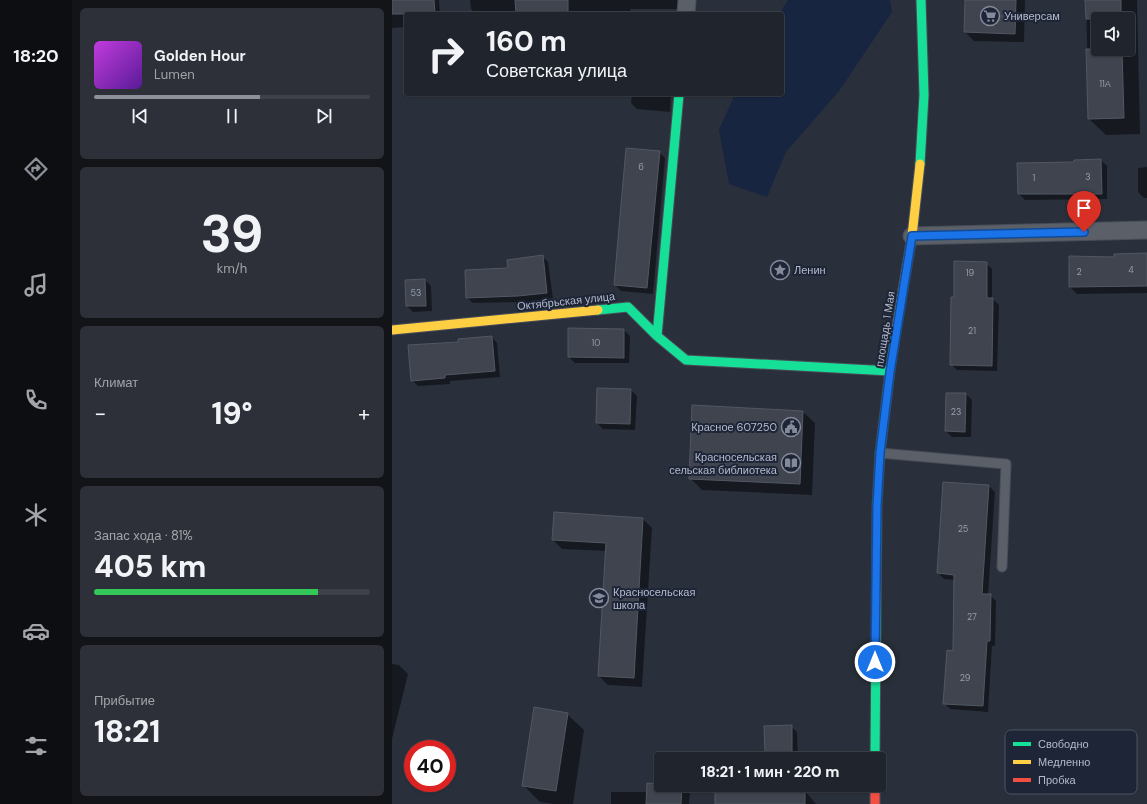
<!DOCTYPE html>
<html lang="ru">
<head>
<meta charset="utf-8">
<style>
	:root { --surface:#20242c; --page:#2d3038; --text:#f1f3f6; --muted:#a2a4a9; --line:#3d4148; --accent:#8c9099 }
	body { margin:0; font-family:"DM Sans",sans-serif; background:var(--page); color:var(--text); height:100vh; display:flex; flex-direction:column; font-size:15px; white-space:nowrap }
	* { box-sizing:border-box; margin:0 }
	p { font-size:13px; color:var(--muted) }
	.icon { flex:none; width:22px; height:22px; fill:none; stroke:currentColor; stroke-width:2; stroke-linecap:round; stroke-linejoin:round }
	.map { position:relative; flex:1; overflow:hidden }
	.panel { display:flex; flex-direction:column; gap:8px; padding:8px; background:#121418; width:320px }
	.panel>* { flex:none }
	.hud { position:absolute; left:12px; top:12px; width:380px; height:84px; border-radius:4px; box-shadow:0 1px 3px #0004,0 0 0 1px var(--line); background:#20242c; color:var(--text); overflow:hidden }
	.fabs { position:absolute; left:699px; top:12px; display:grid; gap:8px }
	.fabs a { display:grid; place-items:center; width:44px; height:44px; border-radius:4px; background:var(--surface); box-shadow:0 1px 3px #0004,0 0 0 1px var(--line); font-size:20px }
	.speed { position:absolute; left:12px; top:740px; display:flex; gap:8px; font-size:20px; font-weight:700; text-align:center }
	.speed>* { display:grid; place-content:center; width:52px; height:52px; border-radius:50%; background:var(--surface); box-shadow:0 1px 3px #0004,0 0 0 1px var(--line); line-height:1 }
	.speed .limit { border:6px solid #d22; background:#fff; color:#111 }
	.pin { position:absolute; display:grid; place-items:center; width:34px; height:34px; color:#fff; margin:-41px -17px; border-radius:50% 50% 50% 0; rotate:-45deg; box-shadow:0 0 4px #0007 }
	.pin .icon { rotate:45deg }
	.me { position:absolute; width:44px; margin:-22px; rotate:0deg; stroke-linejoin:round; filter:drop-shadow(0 0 3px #0008) }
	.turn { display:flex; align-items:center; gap:14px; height:84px; padding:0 16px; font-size:18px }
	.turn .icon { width:52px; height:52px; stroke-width:2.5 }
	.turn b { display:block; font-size:28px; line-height:34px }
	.big { font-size:30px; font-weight:800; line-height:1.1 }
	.panel .tile { flex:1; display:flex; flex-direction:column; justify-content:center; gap:6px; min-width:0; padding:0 14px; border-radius:6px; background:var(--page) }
	.panel .dial { align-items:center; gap:0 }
	.dial b { font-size:52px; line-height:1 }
	.song { display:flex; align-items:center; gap:12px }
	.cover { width:48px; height:48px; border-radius:6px; background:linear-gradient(135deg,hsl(290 70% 55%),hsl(270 70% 35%)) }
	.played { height:4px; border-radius:2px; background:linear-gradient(90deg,var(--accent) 60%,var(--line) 60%) }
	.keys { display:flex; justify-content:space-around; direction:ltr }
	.heat { display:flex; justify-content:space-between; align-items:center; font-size:22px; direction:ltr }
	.charge { height:6px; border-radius:3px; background:linear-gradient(90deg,#34c759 81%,var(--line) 0) }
	.trip { position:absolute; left:262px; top:752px; width:232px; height:40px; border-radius:4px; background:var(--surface); box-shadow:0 1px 3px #0004,0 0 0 1px var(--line); font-weight:800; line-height:40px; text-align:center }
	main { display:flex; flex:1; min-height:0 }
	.menu { display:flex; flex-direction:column; width:72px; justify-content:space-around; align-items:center; background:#0d0e12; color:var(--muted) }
	.menu .icon { width:28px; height:28px }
	.menu .active { color:var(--accent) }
	.menu b { font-size:18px; color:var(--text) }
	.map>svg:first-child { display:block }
	.water { fill:#172540 }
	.shadow { fill:#0007; fill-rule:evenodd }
	.building { fill:#3f444e; stroke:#525863 }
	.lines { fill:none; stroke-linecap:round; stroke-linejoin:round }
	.lane-casing { stroke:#484d58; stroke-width:11 }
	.street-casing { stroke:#484d58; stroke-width:19 }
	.fast-casing { stroke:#484d58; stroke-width:11 }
	.slow-casing { stroke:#484d58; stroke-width:11 }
	.jam-casing { stroke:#484d58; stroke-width:11 }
	.lane { stroke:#5b5f68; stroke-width:9 }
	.street { stroke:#5b5f68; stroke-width:17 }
	.fast { stroke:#16e098; stroke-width:9 }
	.slow { stroke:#ffcf43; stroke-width:9 }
	.jam { stroke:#f24e42; stroke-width:9 }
	.route-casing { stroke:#114b97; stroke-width:10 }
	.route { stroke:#1a73e8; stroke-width:7 }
	.labels { text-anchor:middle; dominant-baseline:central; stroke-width:4; stroke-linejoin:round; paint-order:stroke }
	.number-label { font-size:9px; fill:#979dac }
	.poi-label { font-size:11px; fill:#b4bbcc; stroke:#1d2537; text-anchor:start }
	.street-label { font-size:11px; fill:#b4bbcc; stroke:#1d2537 }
	.key { fill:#1d2537; stroke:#4a5264; stroke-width:1 }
	.key-label { font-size:11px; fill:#b4bbcc }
</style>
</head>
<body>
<main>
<nav class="menu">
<b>18:20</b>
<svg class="icon active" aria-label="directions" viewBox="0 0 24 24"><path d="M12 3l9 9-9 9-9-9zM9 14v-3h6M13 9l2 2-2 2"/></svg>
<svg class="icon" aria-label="music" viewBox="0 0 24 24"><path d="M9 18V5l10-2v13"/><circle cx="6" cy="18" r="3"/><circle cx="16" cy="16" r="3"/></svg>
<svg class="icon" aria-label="phone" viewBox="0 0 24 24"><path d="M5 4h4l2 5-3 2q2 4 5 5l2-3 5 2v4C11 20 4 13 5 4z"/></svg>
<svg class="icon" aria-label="climate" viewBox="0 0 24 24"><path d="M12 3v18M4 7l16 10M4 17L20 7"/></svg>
<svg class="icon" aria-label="car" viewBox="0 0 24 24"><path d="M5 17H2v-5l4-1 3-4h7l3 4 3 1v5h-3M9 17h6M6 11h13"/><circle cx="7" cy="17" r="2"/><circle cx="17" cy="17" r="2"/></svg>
<svg class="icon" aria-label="filters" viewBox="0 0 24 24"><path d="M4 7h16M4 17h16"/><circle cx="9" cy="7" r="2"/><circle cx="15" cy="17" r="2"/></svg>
</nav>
<section class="panel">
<div class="tile">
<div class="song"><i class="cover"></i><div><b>Golden Hour</b><p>Lumen</p></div></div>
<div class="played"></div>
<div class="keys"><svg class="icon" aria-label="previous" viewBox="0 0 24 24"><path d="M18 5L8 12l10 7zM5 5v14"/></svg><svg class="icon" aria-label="pause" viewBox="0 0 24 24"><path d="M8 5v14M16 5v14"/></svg><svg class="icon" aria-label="next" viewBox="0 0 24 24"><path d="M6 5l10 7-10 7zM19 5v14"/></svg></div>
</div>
<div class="tile dial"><b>39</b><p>km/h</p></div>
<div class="tile"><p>Климат</p>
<div class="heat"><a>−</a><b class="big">19°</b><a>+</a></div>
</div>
<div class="tile"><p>Запас хода · 81%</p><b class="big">405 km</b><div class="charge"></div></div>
<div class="tile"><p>Прибытие</p><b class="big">18:21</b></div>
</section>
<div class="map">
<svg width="755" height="804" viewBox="0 0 755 804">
	<rect width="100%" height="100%" fill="#2a303b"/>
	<path class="water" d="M396,0H498L500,12L447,91L394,152L375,197L337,184L327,130L343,94H390V14H387Z"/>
	<path class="shadow" d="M0,0H47L48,14H14V27L0,28Z
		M78,0H291L290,9H238L239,12L213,14H125V12L84,14L79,9Z
		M574,0H633L632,42L582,41L573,32Z
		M694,0H745L748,134L714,135L697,119ZM706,19H736V49H706Z
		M240,94H279L278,112L245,109L239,103Z
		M267,152L273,158L261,294L229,291L223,285Z
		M709,160L715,166V199L633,200L627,194L683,163Z
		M755,167V198H752L746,192V168Z
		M755,254V293L685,294L678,287L723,258Z
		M150,256L156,262L161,298L132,302L81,303L75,298L117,269Z
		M594,263L600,269V298L607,305L605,371L565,370L559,364Z
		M33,280L39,286L40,311L21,312L15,306Z
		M232,330L238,336L237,363H183L177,357Z
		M100,337L105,343L108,377L58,381V384L26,386L20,380L67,342Z
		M239,390L245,396L243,430L211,429L205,423Z
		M574,394L580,400L579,437H560L554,431Z
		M301,406L411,412L423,423L420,495L310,490L298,478Z
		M597,486L603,492L596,595H598L604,601L603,646H600L596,712L558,709L552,703L562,652L563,580L552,579L546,573Z
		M163,513L251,519L260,528L250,687L216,685L207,676L214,551L170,549L161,540Z
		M0,664L7,665L16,674L0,739Z
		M175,714L192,730L181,804H161L148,802L131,785Z
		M399,726L405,732L406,759H379L374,753Z
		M256,784L290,786L298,794L297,804H219V792H255Z
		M413,791L424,804H324Z"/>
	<path class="building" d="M0,0H42L43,14H0Z
		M123,0H176V14H124Z
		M573,0H624L623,34L572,32Z
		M693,0H729V19H694Z
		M694,49H730L732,118L696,119Z
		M234,148L268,151L255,288L222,285Z
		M709,159L710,194H626L625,163L682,162V160Z
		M755,253V286L677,287V256L722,257V254Z
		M151,255L155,293L126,296L74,298L73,270L116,268L115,260Z
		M562,261L595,262V298H601L600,366L558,365L559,297H562Z
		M33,279L34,306H14L13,280Z
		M176,328L232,329V358L176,357Z
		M100,336L103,371L53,375V378L19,381L16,345L66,342V339Z
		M205,388L239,389L238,424L204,423Z
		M554,393H574L573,432L553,431Z
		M300,405L411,411L408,484L297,479Z
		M551,482L597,485L590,594H599L598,641H595L591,706L551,704L555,650L561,651L562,575L545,573Z
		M162,512L251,518L242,678L206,676L214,543L160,540Z
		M142,707L176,713L164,791L130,786Z
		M400,725V753L373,754L372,726Z
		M255,783L269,784V785H290L289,804H254Z
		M323,788L413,790V804H323Z"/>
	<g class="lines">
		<defs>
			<path id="lane" d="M488,453L614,464L610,567"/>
			<path id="street" d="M294,14L295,0
				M520,236L755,230"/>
			<path id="fast" d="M528,164L532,95L529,0
				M206,310L236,307L265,336L294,360L498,371
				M265,336L287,94
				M483,759L485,506L488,453L498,371L504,332"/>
			<path id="slow" d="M0,330L206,310
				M504,332L520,236L528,164"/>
			<path id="jam" d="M483,785V804"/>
		</defs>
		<use href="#lane" class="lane-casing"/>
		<use href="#street" class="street-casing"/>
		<use href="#fast" class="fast-casing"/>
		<use href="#slow" class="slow-casing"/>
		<use href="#jam" class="jam-casing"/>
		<use href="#lane" class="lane"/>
		<use href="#street" class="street"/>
		<use href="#fast" class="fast"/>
		<use href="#slow" class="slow"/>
		<use href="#jam" class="jam"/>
	</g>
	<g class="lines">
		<defs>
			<path id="route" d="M483,662L485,506L488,453L498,372L520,236L692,232"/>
		</defs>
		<use href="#route" class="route-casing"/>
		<use href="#route" class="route"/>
	</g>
	<defs>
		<symbol id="supermarket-ring" viewBox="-11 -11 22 22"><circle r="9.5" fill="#1d2537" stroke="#848a99" stroke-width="1.5"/><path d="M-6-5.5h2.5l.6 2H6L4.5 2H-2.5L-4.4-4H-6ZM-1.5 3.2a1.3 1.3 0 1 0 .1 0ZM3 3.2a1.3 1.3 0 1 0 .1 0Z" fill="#848a99"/></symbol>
		<symbol id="sight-ring" viewBox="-11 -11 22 22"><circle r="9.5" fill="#1d2537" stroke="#848a99" stroke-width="1.5"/><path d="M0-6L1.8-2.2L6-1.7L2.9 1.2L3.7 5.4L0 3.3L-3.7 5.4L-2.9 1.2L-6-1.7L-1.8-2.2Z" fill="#848a99"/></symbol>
		<symbol id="civic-ring" viewBox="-11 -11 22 22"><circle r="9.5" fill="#1d2537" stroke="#848a99" stroke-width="1.5"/><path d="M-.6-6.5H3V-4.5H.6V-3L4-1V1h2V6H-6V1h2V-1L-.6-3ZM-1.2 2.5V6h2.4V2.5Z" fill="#848a99"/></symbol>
		<symbol id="library-ring" viewBox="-11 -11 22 22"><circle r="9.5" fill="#1d2537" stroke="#848a99" stroke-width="1.5"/><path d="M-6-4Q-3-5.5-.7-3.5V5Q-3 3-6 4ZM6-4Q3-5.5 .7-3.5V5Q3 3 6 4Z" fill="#848a99"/></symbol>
		<symbol id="school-ring" viewBox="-11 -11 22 22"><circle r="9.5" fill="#1d2537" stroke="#848a99" stroke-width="1.5"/><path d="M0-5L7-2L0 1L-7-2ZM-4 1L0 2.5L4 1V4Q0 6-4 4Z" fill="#848a99"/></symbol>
	</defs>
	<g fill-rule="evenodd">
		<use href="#supermarket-ring" x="587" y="5" width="22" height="22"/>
		<use href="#sight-ring" x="377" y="259" width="22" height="22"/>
		<use href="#civic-ring" x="388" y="416" width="22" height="22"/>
		<use href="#library-ring" x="388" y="452" width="22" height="22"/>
		<use href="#school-ring" x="196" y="587" width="22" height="22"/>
	</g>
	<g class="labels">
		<g class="number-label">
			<text x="713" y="84">11А</text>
			<text x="249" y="167">6</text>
			<text x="696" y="177">3</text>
			<text x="642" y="178">1</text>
			<text x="739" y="270">4</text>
			<text x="687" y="272">2</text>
			<text x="578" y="273">19</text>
			<text x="24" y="293">53</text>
			<text x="580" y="331">21</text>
			<text x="204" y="343">10</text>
			<text x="564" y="412">23</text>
			<text x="571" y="529">25</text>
			<text x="580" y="617">27</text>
			<text x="573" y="678">29</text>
		</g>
		<g class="poi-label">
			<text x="612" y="16">Универсам</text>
			<text x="402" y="270">Ленин</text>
			<text x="385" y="427" text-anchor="end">Красное 607250</text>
			<text x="385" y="457" text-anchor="end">Красносельская<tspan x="385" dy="13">сельская библиотека</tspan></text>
			<text x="221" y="592">Красносельская<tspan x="221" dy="13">школа</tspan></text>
		</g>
		<g class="street-label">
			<text transform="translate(174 301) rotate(-6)">Октябрьская улица</text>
			<text transform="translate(493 329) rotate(-81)">площадь 1 Мая</text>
		</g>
	</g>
	<rect x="613" y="730" width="132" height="64" rx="6" class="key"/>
	<rect x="621" y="742" width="18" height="4" fill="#16e098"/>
	<rect x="621" y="760" width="18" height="4" fill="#ffcf43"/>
	<rect x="621" y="778" width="18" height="4" fill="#f24e42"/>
	<g class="key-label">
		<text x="646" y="748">Свободно</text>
		<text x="646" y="766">Медленно</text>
		<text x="646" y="784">Пробка</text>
	</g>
</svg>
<div class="fabs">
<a><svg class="icon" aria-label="sound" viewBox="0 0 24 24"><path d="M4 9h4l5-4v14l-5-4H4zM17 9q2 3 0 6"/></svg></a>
</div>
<div class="speed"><div class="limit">40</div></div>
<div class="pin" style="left:692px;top:232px;background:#d93025"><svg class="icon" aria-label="arrive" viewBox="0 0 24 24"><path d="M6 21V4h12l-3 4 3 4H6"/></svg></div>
<svg class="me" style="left:483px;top:662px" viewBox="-20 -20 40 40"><circle r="17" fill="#1a73e8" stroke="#fff" stroke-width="3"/><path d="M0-11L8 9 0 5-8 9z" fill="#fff"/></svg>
<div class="trip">18:21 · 1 мин · 220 m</div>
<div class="hud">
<div class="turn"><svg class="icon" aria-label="right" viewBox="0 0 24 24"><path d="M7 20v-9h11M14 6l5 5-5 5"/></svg><div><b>160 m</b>Советская улица</div></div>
</div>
</div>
</main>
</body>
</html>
